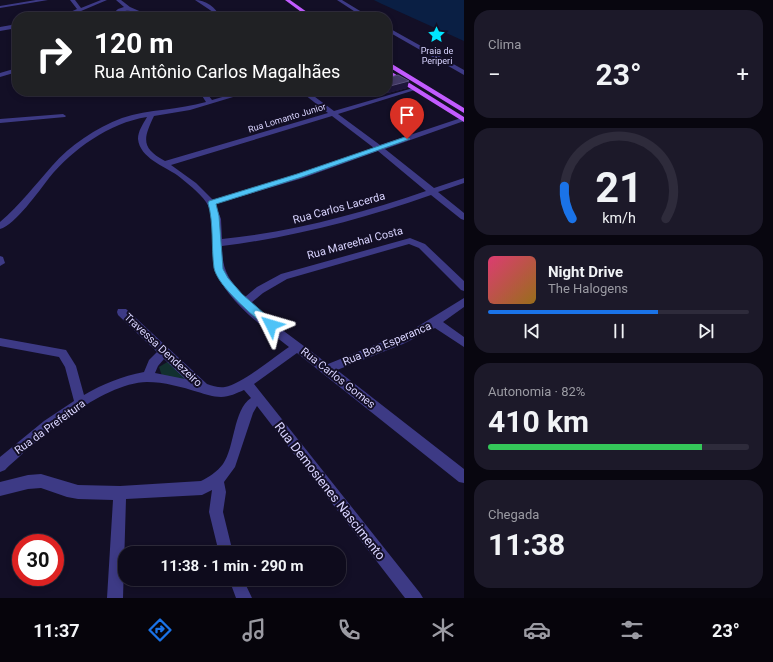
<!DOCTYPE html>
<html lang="pt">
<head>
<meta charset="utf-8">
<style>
	:root { --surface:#0e0b1c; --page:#1c1929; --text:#f1f3f6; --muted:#9b9ba3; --line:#2e2b3b; --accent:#1a73e8 }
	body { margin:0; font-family:Roboto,sans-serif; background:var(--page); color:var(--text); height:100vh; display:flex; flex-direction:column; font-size:15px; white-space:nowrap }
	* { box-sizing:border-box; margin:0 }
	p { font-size:13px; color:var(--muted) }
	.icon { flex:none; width:22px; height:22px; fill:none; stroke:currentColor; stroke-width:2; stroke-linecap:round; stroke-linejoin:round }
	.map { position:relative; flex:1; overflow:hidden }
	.panel { display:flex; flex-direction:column; gap:10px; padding:10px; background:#08060f; width:309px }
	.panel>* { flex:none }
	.guide { position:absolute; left:12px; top:12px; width:380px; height:84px; border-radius:16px; box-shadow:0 2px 6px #0003,0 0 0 1px var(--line); background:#202124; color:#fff; overflow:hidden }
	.speed { position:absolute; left:12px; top:534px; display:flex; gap:8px; font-size:20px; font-weight:700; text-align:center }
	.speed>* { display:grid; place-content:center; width:52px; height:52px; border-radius:50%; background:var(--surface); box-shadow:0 2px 6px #0003,0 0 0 1px var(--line); line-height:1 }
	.speed .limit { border:6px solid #d22; background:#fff; color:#111 }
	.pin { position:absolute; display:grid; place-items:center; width:34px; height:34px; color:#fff; margin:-41px -17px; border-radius:50% 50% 50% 0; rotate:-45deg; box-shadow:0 0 4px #0007 }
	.pin .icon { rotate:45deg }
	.me { position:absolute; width:44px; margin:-22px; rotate:310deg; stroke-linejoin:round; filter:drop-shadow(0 0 3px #0008) }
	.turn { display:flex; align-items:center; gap:14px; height:84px; padding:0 16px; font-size:18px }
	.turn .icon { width:52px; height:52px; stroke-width:2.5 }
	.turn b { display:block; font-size:28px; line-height:34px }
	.big { font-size:30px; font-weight:700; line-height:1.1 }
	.panel .tile { flex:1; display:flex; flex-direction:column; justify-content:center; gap:6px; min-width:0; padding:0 14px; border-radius:16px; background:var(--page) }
	.panel .dial { align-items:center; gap:0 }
	.dial svg { height:104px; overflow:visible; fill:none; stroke:var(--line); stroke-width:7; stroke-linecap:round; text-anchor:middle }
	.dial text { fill:var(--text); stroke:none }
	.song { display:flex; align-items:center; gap:12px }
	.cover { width:48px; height:48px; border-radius:6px; background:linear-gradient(135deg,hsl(340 70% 55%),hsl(40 70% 35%)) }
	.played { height:4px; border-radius:2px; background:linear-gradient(90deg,var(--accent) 65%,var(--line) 65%) }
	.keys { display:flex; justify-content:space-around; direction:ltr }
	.heat { display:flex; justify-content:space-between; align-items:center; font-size:22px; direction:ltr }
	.charge { height:6px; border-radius:3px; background:linear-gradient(90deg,#34c759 82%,var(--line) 0) }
	.trip { position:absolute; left:118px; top:546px; width:228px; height:40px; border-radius:16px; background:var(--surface); box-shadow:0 2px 6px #0003,0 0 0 1px var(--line); font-weight:700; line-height:40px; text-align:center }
	.tab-bar { display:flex; height:64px; justify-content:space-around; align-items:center; background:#06040b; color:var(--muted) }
	.tab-bar .icon { width:28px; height:28px }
	.tab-bar .current { color:var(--accent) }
	.tab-bar b { font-size:18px; color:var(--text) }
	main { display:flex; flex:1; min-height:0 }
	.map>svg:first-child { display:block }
	.green { fill:#12302f }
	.water { fill:#0a1f44 }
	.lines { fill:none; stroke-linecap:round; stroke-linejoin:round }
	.minor { fill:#3d3a85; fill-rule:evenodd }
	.major { fill:#c25bff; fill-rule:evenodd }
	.wall { fill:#312854 }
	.shaded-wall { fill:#1d163a }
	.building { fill:#433a66; stroke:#5a527e }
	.route { fill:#4fc3f7; stroke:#337fa1 }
	.labels { text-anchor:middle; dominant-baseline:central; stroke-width:4; stroke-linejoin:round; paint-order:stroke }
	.far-poi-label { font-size:9px; fill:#d9d4ff; stroke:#130f26 }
	.far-street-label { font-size:9px; fill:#d9d4ff; stroke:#130f26 }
	.street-label { font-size:11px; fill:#d9d4ff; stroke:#130f26 }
	.near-street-label { font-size:13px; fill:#d9d4ff; stroke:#130f26 }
</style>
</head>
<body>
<main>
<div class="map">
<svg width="464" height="598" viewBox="0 0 464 598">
	<rect width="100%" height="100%" fill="#130f26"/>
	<path class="green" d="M169,361L198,382L162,376L159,367Z"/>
	<path class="water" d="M374,0H464V41L382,4Z"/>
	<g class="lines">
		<path class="minor" d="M36,0H48L0,8V6Z
			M70,0H75L81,8L101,0H107L67,17H59L77,9Z
			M116,0H121L130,7L153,17C135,17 131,3 115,17H109L118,9L124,7Z
			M195,0C205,0 216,7 220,17H214L213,12Z
			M337,0H342L370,17H363Z
			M17,24V28L0,31V27Z
			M387,27L464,70V75L387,31Z
			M17,68V72L0,77V73Z
			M413,88L418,89L338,114L380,145L464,117V121L385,149L434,188L464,178V183L438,192L464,213V220L461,219L431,195C363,219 294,237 222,246C222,269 228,280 245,297L257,287L281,274L410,238L425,244L464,281V291L461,290L419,248L409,244L287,279L263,293L251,303L277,326L328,364L412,330L464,298V307L443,322L464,337V347L435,328L403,344L337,370L464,469V483L459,482L297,353L254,384L420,593L423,598H405L257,406L253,413L235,467L224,482L226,492L223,512L233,553H219L209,512L212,490L202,495L126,499L123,598H107L113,500L78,499L67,497L41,488L28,489L0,496V482L28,475L41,474L78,485L120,486L201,481C209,477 217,472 223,464C235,447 233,410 251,398L244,390C237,393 229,397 221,397C213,397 205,394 198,392C182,387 164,382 147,382C101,383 37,440 5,470L0,472V457L44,421L74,401L65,367L59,357L0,346V338L66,350L76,366L84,395C103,384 122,376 144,372L149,360L157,352L118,315L117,312L118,309H126L207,384C213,386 219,388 225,387C242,384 274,357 289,347C263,327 219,296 214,262C210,243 218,220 206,202C199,192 187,183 177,175C164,166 140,158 138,139C138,131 143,124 147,117C109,123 73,149 49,178C39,191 15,225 0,229V222C20,205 35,185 52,166C70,145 96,128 122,118C149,109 179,110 206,102L199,91H205L212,100L243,91H253L190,110L154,116C143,139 141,148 165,161L328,113L300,91H307L334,111ZM332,116L374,148L297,174L213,200L196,183L171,165ZM378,151L426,191C359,214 292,232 222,239L221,219L215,204L303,178ZM164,359L185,379L155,373L158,366Z
			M63,114L66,116L65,117L0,123V119Z
			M0,256L3,257L5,263L0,266Z
			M229,579H243L252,598H236Z"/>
		<path class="major" d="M285,0H290L314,17H308Z
			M387,61L464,108V113L387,66Z
			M387,69L464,117V122L387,74Z"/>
	</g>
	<path class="wall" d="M387,78L409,81L407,88L388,93L385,91H387Z"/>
	<path class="shaded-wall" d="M409,81L407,88L388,93L390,86Z"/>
	<path class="building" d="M398,75L409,81L390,86L387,84V78Z"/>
	<path class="route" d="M405,137L410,139L302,177L216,204L219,216L223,269L228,278L242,294L274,322L276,325L274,328H267C253,315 218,287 214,268C211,246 214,224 208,203L209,201L297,174Z"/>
	<defs>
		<symbol id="sight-bare" viewBox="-9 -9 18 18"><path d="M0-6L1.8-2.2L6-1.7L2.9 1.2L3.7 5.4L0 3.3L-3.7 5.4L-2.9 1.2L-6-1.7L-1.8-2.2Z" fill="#00e5ff" stroke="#130f26" stroke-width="2.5" paint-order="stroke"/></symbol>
	</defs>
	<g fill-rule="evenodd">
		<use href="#sight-bare" x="424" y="22" width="25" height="25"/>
	</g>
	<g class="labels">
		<g class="far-poi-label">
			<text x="437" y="51">Praia de<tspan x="437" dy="10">Periperi</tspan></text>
		</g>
		<g class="far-street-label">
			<text transform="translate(287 118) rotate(-17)">Rua Lomanto Junior</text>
		</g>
		<g class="street-label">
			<text transform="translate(339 208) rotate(-15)">Rua Carlos Lacerda</text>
			<text transform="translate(355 243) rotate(-15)">Rua Mareehal Costa</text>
			<text transform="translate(387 344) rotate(-23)">Rua Boa Esperanca</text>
			<text transform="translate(163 350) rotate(43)">Travessa Dendezeiro</text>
			<text transform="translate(338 378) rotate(38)">Rua Carlos Gomes</text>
			<text transform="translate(50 427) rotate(-36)">Rua da Prefeitura</text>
		</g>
		<g class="near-street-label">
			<text transform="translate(330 491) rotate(52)">Rua Demosienes Nascimento</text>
		</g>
	</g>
</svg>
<div class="speed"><div class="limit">30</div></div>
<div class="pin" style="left:407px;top:139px;background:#d93025"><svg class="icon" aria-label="arrive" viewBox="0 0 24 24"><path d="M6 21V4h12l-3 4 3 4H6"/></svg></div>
<svg class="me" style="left:271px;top:325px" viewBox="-20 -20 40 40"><path d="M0-17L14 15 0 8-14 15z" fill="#4fc3f7" stroke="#fff" stroke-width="4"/></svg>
<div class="trip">11:38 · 1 min · 290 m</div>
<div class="guide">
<div class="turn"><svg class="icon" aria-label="right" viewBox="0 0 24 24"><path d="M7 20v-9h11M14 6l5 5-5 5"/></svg><div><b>120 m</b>Rua Antônio Carlos Magalhães</div></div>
</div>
</div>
<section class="panel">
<div class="tile"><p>Clima</p>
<div class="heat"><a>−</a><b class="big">23°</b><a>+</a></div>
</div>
<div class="tile dial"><svg viewBox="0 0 100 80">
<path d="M14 69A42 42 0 1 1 86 69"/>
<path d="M14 69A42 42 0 0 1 8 44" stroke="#1a73e8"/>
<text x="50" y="56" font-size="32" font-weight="700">21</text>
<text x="50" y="72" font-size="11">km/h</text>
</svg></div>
<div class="tile">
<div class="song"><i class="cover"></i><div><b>Night Drive</b><p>The Halogens</p></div></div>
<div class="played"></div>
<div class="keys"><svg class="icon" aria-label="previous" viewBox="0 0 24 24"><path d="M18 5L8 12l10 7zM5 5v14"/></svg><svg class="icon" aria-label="pause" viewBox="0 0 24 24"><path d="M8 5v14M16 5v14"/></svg><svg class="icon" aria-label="next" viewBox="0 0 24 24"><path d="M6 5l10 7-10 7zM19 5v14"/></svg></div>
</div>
<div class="tile"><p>Autonomia · 82%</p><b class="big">410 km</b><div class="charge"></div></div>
<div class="tile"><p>Chegada</p><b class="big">11:38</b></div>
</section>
</main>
<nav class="tab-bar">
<b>11:37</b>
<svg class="icon current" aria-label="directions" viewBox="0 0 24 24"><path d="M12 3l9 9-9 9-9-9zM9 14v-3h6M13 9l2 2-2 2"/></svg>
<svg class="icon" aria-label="music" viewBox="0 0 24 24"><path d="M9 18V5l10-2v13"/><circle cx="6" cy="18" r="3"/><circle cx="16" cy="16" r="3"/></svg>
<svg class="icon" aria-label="phone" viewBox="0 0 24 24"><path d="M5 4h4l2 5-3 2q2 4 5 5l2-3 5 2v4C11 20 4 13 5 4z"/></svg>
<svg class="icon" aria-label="climate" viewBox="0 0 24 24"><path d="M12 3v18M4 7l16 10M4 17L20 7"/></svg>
<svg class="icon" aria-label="car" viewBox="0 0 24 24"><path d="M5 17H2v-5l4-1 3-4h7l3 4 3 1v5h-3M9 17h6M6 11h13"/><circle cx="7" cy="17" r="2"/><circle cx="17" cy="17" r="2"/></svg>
<svg class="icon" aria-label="filters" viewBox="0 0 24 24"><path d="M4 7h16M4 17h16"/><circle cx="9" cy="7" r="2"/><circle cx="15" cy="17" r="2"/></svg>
<b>23°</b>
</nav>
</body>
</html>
